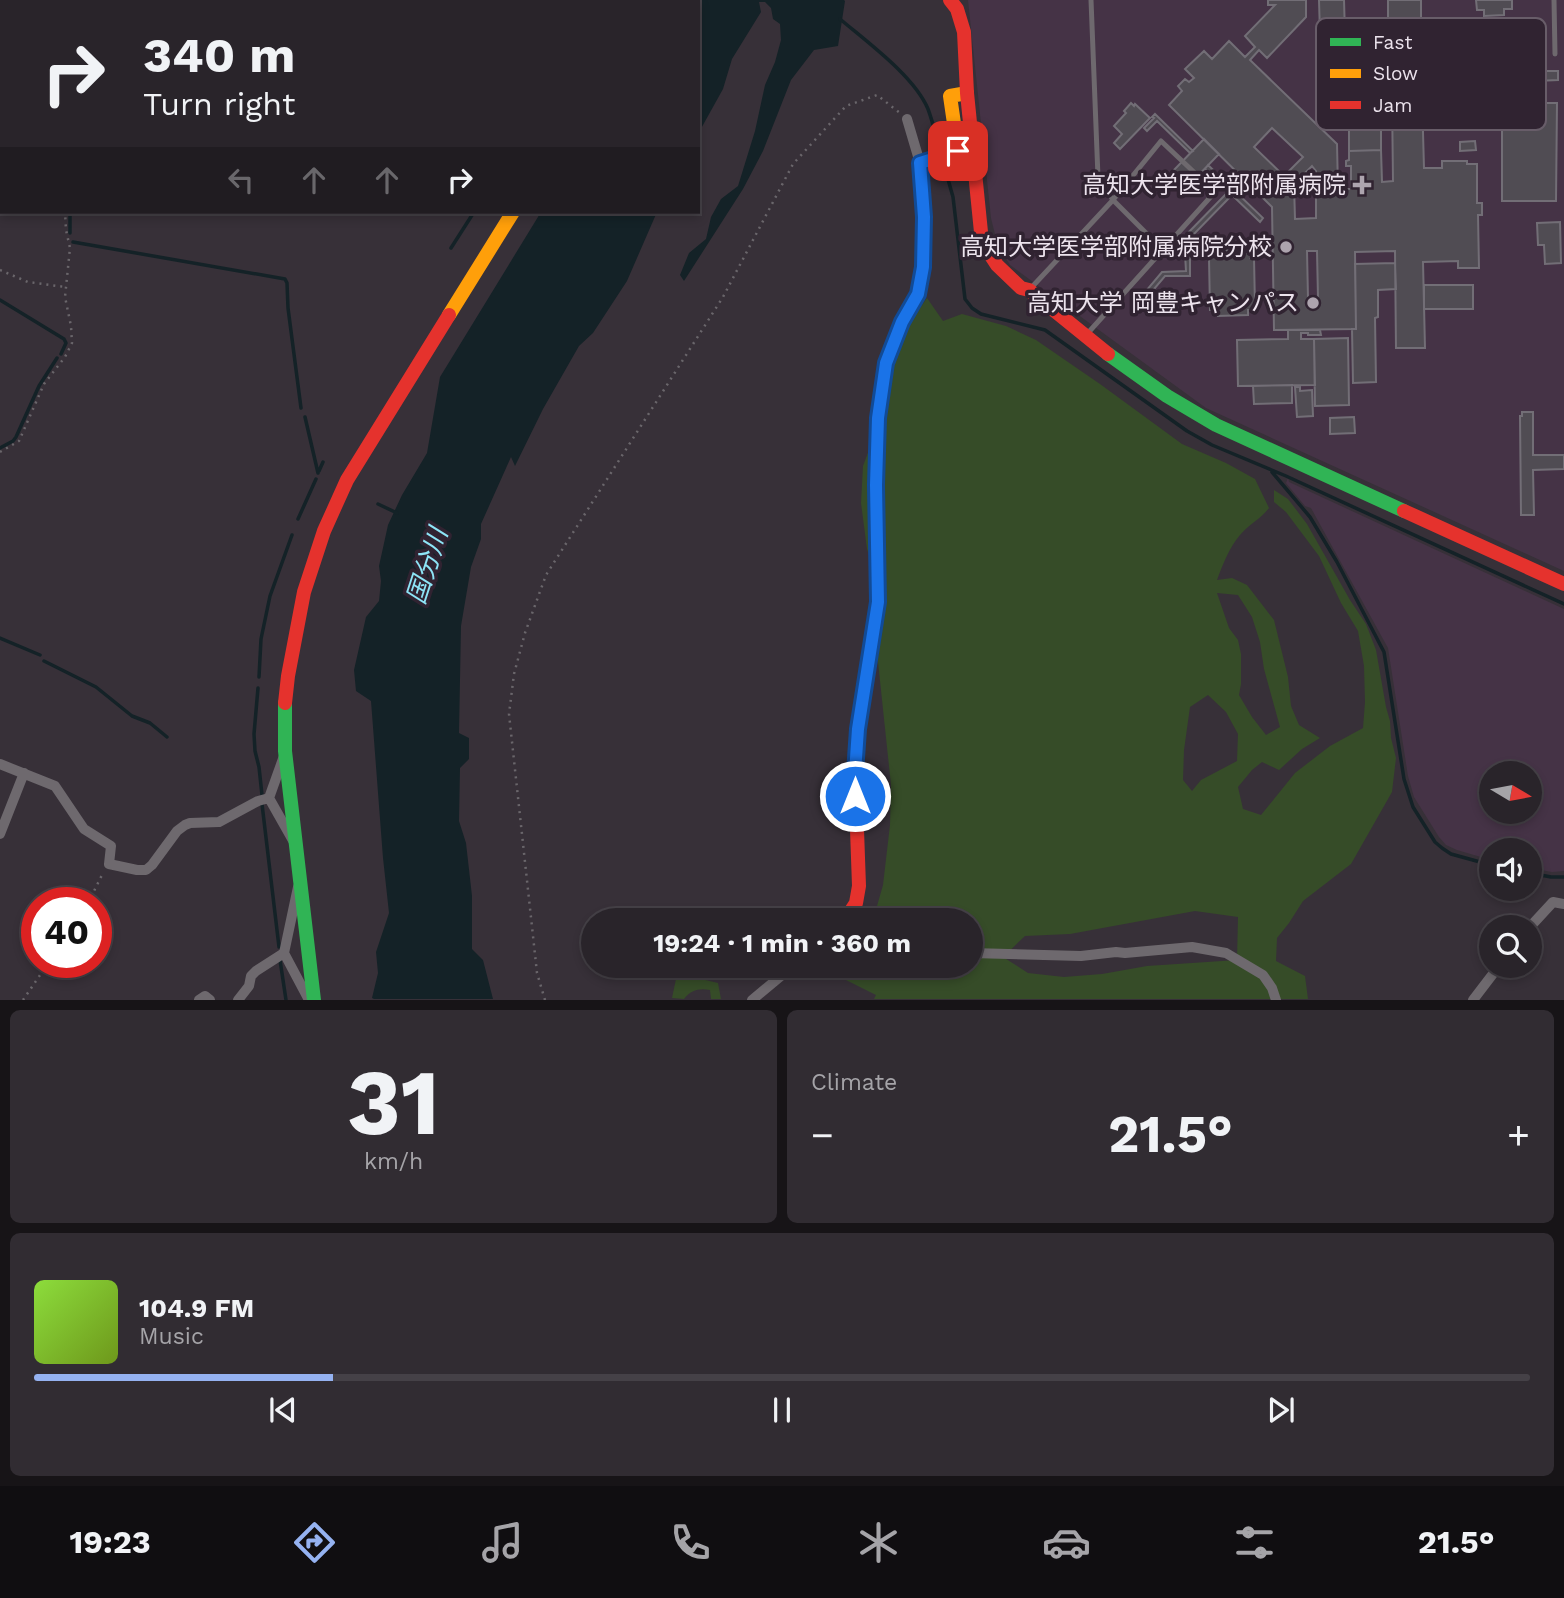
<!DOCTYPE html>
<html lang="en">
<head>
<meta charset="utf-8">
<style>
	:root { --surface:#29242a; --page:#312c32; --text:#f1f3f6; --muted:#a5a4a8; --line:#454147; --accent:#95b2f1 }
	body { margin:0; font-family:"Work Sans","Noto Sans JP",sans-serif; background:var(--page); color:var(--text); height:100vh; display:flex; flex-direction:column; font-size:26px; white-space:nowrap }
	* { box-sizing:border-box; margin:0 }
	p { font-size:23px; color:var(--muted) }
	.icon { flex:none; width:38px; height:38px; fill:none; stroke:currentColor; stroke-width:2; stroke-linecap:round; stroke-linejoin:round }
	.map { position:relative; height:1000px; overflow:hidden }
	.sheet { display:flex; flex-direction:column; gap:10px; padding:10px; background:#171417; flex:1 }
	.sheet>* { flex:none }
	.banner { position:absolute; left:0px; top:0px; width:700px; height:214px; box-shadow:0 4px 10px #0003,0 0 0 2px var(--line); background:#29242a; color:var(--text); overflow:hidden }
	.needle { width:46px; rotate:100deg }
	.tools { position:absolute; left:1479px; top:761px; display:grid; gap:14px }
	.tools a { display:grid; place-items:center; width:63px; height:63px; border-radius:50%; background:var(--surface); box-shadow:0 4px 10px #0003,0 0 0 2px var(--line); font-size:35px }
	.speed { position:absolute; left:21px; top:887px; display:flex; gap:14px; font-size:35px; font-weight:700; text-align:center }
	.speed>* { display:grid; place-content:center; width:91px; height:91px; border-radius:50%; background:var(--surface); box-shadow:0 4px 10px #0003,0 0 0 2px var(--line); line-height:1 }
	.speed .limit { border:10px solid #d22; background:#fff; color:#111 }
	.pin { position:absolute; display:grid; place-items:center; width:60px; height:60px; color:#fff; margin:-30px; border-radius:14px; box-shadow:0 4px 10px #0006 }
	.me { position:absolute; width:77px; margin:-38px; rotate:0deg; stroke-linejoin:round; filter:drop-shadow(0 0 5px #0008) }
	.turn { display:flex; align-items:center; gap:24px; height:147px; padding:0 28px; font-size:32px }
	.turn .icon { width:91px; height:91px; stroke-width:2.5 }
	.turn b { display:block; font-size:49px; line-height:60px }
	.lanes { display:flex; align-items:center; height:66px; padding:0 28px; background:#0003; justify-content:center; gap:35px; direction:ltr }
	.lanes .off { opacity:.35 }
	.big { font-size:52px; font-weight:700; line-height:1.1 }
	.sheet .widget { flex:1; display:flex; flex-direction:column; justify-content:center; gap:10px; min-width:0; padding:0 24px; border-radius:10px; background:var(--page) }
	.sheet .dial { align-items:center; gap:0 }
	.dial b { font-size:91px; line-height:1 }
	.song { display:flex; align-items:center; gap:21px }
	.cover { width:84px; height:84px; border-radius:10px; background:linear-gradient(135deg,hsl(90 70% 55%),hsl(80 70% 35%)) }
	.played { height:7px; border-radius:4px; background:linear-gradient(90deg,var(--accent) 20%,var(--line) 20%) }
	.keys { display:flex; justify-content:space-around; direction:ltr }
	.heat { display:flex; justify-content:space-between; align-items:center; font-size:38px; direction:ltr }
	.sheet .tiles { flex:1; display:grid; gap:10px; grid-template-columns:1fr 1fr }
	.widget:last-child { grid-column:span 2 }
	.trip { position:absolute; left:581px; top:908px; width:402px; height:70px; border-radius:35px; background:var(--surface); box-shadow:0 4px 10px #0003,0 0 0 2px var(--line); font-weight:700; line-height:70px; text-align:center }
	.tab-bar { display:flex; height:112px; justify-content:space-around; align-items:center; background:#100e11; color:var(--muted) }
	.tab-bar .icon { width:49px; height:49px }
	.tab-bar .active { color:var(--accent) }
	.tab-bar b { font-size:32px; color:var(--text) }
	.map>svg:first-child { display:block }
	.built { fill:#453346; fill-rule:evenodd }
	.green { fill:#364c28; fill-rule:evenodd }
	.water { fill:#142227 }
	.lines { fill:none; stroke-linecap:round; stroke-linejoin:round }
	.stream { stroke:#142227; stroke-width:3.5 }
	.building { fill:#504c53; stroke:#726e76; stroke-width:2; fill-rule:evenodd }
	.path { stroke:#6a666b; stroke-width:2.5; stroke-dasharray:2 5; stroke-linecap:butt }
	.lane { stroke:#6e696e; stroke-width:5 }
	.street { stroke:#6e696e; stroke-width:10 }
	.fast { stroke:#30b455; stroke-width:14 }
	.slow { stroke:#ff9f0a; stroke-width:14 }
	.jam { stroke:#e5322d; stroke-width:14 }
	.route-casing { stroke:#114b97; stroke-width:18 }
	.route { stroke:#1a73e8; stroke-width:12 }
	.poi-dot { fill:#ada4ae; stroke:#302331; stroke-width:2.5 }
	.labels { text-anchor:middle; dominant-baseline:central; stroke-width:7; stroke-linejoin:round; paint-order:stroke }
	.poi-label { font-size:24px; fill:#ece3ed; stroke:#302331; text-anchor:end }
	.water-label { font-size:26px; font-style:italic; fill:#8ee5f7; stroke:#302331 }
	.key { fill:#302331; stroke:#685d69; stroke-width:2 }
	.key-label { font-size:19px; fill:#ece3ed }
</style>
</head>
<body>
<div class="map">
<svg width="1564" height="1000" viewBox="0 0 1564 1000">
	<rect width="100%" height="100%" fill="#373038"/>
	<path class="built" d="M968,0H1564V571L1206,408L1010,265L998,246L991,218Z
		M1288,478L1289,482L1564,609V871L1552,872L1530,868V850H1491V860L1457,850L1446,845L1439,837L1414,797L1408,776L1388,648L1311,508L1305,506L1286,483ZM1491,774H1530V812H1491Z"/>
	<path class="green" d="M927,298L943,321L962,314L1006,326L1036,340L1100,384L1182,444L1226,463L1255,479L1269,508C1261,519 1249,524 1240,535C1229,548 1223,564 1217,580L1232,578L1247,585L1274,620L1288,677L1291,706L1299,725L1320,738L1302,749L1279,770L1262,762L1252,770L1238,787L1243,809L1261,815L1295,773L1330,746L1363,728L1365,702L1364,666L1358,631L1341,603L1319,556L1286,512L1274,502V490L1288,499L1307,524L1350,600L1366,624L1376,650L1386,707L1390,721L1391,738L1396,758L1392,792L1351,864L1303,901L1289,923L1277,938L1276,961L1305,976L1308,999H874L876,995L830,972L835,966H971V920H873L883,885L890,825L891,785L876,643L875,574L867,549L861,503L863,466L876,431L883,393L894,365L902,333ZM1217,593L1238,595L1252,617L1260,642L1264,669L1280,727L1266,735L1252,717L1239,695L1241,684V654L1238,640L1229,628ZM1208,695L1226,712L1238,734L1237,761L1201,780L1192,791L1183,780L1184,750L1190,707ZM1195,911L1238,917L1237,960L1147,966L1102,974L1064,977L1028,973L1003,957L1025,936L1070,934Z
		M697,978L718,983L721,999H711L710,990C699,988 691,990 684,999L672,998L676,979Z"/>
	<path class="water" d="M643,0H844L845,1L838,46L814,50L791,80L763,151L743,189L684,281L680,275L689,253L706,239L711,217L721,199L738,186L755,131L765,85L775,62L781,40L780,24L773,19L771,8L765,2H759L761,12L732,59L723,89L698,134V2H643Z
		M541,212H657L627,281L593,333L579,346L543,409L515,466L511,457L481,524V539L471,567L461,626L459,733L469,738V759L460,768L459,821L466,843L472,896V949L483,960L493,999H374L372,998L378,973L376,952L389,913L383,858L371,701L356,691L354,670L366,617L379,601L381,581L379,566L388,525L402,495L427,453L440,377Z"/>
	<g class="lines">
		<path class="stream" d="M116,2L117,0
			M840,19C867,42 914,76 928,109C933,122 936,137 940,151
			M942,158L953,197L965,299L972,308L981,314L1045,330L1187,431L1212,445L1286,476L1564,604
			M70,212V233
			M73,242L285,279L287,283L288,308L301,408
			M451,248L474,212
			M0,300L64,339L66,343L61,354
			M305,417L318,473
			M0,448L13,441L16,437L39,386L57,358
			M319,471L323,462
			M1272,472L1310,517L1337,562L1384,652L1404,779L1413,807L1435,842L1442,848L1451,854L1491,865
			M378,504L397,513
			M298,519L316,479
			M0,638L40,655
			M44,661L96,687L132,716L150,723L167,737
			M259,677L261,639L270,596L292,535
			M258,688L254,734L255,751L259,767L262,795
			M262,804L279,947
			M1530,873L1551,877H1564
			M280,960L286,1000"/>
	</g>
	<path class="building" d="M1268,0H1306V17L1267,58L1259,50L1250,60L1337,144L1338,189H1351V166H1346V161L1349,160V151L1381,150L1382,182L1393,181L1392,98H1399L1398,31H1391V25H1388V0H1421V23H1405V56L1406,97L1422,96L1424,168H1442V161H1467V164H1477V203H1482V215H1478L1479,268H1458V261L1423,262L1425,348H1396L1395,251L1355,252L1356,329L1274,330L1272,207L1169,105L1182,91L1178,86L1185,79L1189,82L1194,78L1185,69L1204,51L1212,59L1229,41L1245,57L1255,47L1245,36L1275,5H1268ZM1272,128L1303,157L1284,176L1254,147ZM1312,166L1316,171V218L1295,219L1294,184ZM1307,251H1317L1318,298H1308Z
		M1319,0H1344L1345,34H1320Z
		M1476,0H1512V9H1504V15L1484,16V10H1477Z
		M1536,71H1558V80L1536,81Z
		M1131,103L1134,106L1135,104L1150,118L1120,149L1114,143L1122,134L1114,126L1126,113L1124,111Z
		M1512,103H1557L1556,201H1502V130H1496V124H1499V118H1512Z
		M1155,114L1193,151L1190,153L1157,121L1147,131L1144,128L1154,118L1152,117Z
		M1349,125H1381V150L1349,151Z
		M1204,139L1219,154L1188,186L1173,171Z
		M1475,141L1476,150L1460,151V142Z
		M1208,165L1263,218L1260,222L1232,195L1189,239L1190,246H1228V251L1190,252V276H1165L1144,301L1140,298L1162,272L1186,271L1184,237L1228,192L1205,169Z
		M1560,222L1561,263L1545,264L1544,245H1538L1537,223Z
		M1247,250V253H1250V258H1254L1255,307H1253V310H1248V315L1218,316V310H1210L1209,258H1212V251Z
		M1395,263L1396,289L1378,290V317L1375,318L1376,382L1353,383L1352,329H1356L1355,264Z
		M1424,285H1473V309H1424Z
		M1288,330H1320L1321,335H1308V333H1301V339H1314L1315,385L1238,386L1237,340L1288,339Z
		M1348,338L1349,405L1315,406L1314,339Z
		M1292,385V403L1254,404L1253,386Z
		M1295,387H1300V391L1312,390L1313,416L1297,417Z
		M1522,412H1533V455H1564V469L1533,470L1534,515H1521L1520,416H1522Z
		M1354,417L1355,433L1330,434V418Z"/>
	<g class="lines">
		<path class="path" d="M111,2L112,0
			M220,2L221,0
			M0,270L28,282L65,287
			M0,452L19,441L44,384L65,357L72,343L71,326L65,297L70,248L66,230L65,212
			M88,903L103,873
			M23,1000L49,962
			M545,1000L537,973L509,714L514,674L525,633L546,575L723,297L793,164L846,106L877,95L900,113"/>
		<path class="lane" d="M1091,0L1098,177L1113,200L1163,250
			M1554,0L1555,54
			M1031,288L1113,200L1161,141L1215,192L1087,334"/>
		<path class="street" d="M154,0L159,2
			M617,0V2
			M542,2L547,0
			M907,119L920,163
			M0,764L55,786L84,829L111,846L109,864L137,870H146L152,865L177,831L185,825L190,823L219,822L258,801L269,798L284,756
			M269,798L295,844
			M0,834L24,773
			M1529,928L1553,902L1564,904
			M284,953L298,887
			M971,953L1081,956L1116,952L1125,953L1192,947L1226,953L1263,975L1272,988L1276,1000
			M199,1000L205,996L210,1000
			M238,1000L249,986L251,976L256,971L284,953L309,1000
			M752,1000L793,966
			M1473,1000L1499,966"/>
		<path class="fast" d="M1108,354L1167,396L1216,425L1404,511
			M285,703V751L314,1000"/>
		<path class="slow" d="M449,315L513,212
			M884,376C887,357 894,337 903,320C908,311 915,302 918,292C930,254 923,202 920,163L958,151L950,96L967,93"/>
		<path class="jam" d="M950,0L957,9L964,32L967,93L982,242L997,265L1021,288L1029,290L1108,354
			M1404,511L1564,584
			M285,703L288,676L304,592L324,531L347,480L449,315
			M845,920L856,903L859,886L855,773L858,729L878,602L875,485L878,418L884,376"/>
	</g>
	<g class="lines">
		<defs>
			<path id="route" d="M855,796V773L858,729L878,602L876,485L878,418L886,363L902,322L918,294L923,267L924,217L920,163L958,151"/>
		</defs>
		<use href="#route" class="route-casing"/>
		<use href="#route" class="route"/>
	</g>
	<g class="poi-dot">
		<path d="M1358.5 174.5h7v7h7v7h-7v7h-7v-7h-7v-7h7z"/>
		<circle cx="1286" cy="247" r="7"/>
		<circle cx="1313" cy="303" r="7"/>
	</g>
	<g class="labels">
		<g class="poi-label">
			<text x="1346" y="185">高知大学医学部附属病院</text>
			<text x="1272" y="247">高知大学医学部附属病院分校</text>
			<text x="1299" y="303">高知大学 岡豊キャンパス</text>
		</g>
		<g class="water-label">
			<text transform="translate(427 566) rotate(-72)">国分川</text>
		</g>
	</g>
	<rect x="1316" y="18" width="230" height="112" rx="10" class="key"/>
	<rect x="1330" y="38" width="31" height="8" fill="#30b455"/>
	<rect x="1330" y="69" width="31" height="9" fill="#ff9f0a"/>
	<rect x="1330" y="101" width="31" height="8" fill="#e5322d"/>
	<g class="key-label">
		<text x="1373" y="49">Fast</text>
		<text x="1373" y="80">Slow</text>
		<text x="1373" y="112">Jam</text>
	</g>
</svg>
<div class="tools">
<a><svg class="needle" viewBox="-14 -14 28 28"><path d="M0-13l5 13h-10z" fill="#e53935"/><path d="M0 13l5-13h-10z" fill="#a5a4a8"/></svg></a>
<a><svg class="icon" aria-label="sound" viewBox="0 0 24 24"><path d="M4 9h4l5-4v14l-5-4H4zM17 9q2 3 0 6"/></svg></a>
<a><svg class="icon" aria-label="search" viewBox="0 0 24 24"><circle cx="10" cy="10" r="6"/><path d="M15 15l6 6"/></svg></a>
</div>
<div class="speed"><div class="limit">40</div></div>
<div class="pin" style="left:958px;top:151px;background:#d93025"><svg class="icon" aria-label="arrive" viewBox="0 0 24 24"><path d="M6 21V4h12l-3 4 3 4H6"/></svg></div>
<svg class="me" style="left:855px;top:796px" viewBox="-20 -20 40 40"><circle r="17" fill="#1a73e8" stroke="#fff" stroke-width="3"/><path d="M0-11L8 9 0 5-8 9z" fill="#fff"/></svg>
<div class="trip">19:24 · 1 min · 360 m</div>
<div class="banner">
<div class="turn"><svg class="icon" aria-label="right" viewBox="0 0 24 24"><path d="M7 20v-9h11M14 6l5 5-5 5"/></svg><div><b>340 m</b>Turn right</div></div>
<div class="lanes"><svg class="icon off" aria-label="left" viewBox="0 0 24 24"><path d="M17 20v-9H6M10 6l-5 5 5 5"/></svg><svg class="icon off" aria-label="ahead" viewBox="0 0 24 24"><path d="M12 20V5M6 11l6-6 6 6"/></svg><svg class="icon off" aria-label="ahead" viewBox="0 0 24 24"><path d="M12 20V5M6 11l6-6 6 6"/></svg><svg class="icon" aria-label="right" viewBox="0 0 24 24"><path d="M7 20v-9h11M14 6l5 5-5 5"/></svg></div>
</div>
</div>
<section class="sheet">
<div class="tiles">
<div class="widget dial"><b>31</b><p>km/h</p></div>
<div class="widget"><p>Climate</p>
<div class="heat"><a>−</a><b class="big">21.5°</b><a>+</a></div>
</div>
<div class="widget">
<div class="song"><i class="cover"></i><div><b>104.9 FM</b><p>Music</p></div></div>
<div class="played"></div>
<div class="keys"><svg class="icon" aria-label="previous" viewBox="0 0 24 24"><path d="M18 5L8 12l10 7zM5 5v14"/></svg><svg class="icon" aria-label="pause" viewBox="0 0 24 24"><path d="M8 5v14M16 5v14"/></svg><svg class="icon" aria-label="next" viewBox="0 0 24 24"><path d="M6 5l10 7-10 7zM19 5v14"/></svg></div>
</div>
</div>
</section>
<nav class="tab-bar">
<b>19:23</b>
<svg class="icon active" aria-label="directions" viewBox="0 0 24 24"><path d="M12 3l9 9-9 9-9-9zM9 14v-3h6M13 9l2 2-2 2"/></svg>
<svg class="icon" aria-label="music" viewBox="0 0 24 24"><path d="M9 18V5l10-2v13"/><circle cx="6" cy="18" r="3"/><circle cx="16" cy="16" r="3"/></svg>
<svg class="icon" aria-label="phone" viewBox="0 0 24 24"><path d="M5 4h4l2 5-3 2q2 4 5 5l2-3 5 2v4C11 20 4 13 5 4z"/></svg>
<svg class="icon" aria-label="climate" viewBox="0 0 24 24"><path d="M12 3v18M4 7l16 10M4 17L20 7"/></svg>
<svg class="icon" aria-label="car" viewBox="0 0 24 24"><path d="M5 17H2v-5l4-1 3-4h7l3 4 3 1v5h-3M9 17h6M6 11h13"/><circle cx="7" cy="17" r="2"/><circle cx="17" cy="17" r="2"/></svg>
<svg class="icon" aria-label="filters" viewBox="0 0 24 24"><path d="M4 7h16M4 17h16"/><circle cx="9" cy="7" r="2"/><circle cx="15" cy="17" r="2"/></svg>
<b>21.5°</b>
</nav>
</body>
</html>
